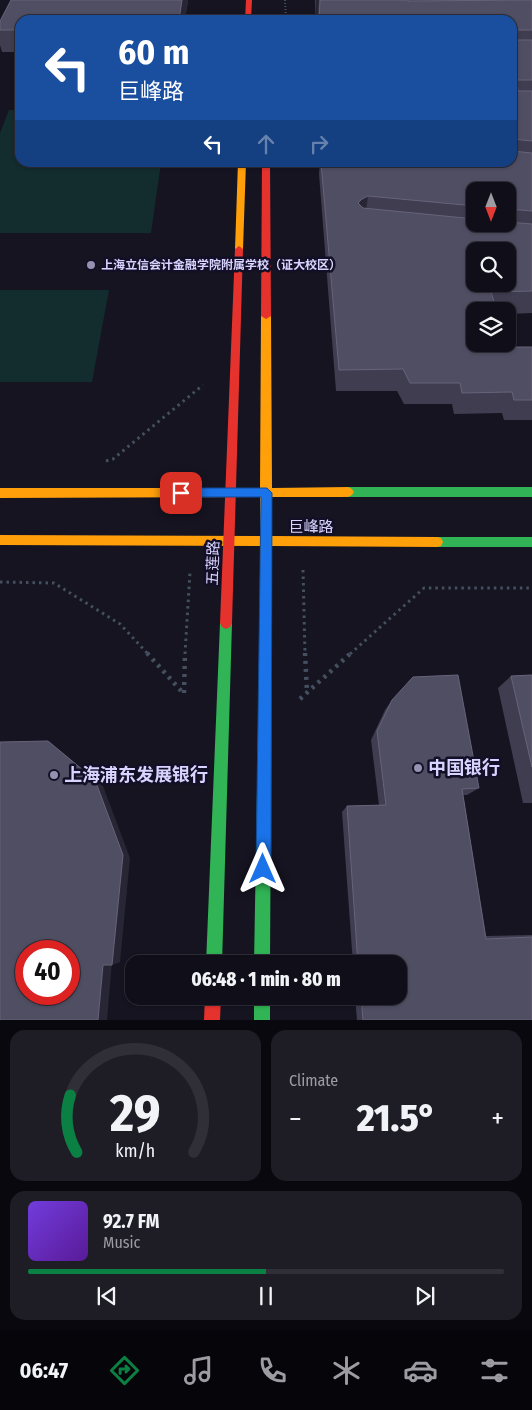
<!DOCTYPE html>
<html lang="en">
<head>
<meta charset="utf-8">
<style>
	:root { --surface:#100f19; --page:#1e1d26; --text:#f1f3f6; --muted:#9c9ca2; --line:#302f38; --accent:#0b8043 }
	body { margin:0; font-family:"Fira Sans Condensed","Noto Sans SC",sans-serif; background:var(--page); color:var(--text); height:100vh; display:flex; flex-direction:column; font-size:19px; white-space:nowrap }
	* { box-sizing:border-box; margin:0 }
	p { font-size:16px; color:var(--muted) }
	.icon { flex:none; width:28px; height:28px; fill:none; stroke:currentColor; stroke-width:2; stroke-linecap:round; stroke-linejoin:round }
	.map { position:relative; height:1020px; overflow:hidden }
	.sheet { display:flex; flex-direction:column; gap:10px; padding:10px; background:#09080e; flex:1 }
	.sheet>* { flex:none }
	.hud { position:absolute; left:15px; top:15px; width:502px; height:152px; border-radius:15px; box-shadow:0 1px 4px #0004,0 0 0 1px var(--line); background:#1a4fa0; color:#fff; overflow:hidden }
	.needle { width:32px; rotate:180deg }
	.fabs { position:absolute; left:466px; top:182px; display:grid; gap:10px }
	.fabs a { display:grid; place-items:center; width:50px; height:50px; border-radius:10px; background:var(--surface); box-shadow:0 1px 4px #0004,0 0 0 1px var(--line); font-size:25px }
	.speed { position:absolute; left:15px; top:940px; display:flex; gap:10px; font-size:25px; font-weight:700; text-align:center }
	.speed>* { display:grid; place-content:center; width:65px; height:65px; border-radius:50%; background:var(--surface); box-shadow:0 1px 4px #0004,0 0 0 1px var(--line); line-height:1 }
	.speed .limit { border:8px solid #d22; background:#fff; color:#111 }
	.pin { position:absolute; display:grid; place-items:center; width:42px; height:42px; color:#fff; margin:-21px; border-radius:10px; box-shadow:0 2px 8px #0006 }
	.me { position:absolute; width:55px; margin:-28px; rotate:0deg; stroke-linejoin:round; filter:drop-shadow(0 0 4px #0008) }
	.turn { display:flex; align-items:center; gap:18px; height:105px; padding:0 20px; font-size:22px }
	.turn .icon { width:65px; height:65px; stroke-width:2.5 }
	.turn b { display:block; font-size:35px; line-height:42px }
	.lanes { display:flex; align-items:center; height:48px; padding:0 20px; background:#0003; justify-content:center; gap:25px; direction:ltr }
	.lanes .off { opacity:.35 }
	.big { font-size:38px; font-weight:800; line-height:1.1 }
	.sheet .widget { flex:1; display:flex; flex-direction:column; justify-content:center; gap:8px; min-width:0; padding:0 18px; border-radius:15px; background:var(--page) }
	.sheet .dial { align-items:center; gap:0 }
	.dial svg { height:130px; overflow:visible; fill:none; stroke:var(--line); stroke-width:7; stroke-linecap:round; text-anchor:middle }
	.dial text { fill:var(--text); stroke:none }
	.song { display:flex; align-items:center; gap:15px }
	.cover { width:60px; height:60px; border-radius:8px; background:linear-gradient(135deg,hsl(260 70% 55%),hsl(270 70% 35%)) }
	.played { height:5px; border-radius:2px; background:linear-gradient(90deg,var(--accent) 50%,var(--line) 50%) }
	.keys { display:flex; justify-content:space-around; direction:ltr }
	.heat { display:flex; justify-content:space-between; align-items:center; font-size:28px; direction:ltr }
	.sheet .tiles { flex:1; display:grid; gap:10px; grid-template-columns:1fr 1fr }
	.widget:last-child { grid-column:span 2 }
	.trip { position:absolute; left:125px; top:955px; width:282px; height:50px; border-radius:15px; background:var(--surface); box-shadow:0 1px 4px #0004,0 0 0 1px var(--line); font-weight:800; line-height:50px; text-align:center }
	.tabs { display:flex; height:80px; justify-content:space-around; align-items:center; background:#06060a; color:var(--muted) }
	.tabs .icon { width:35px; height:35px }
	.tabs .selected { color:var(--accent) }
	.tabs b { font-size:22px; color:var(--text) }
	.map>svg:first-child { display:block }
	.green { fill:#132c2d }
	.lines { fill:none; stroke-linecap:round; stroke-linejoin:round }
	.path-far2 { stroke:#44505f; stroke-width:2; stroke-dasharray:1 2; stroke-linecap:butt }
	.path-far1 { stroke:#44505f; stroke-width:3; stroke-dasharray:2.5 4; stroke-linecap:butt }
	.path { stroke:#44505f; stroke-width:4.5; stroke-dasharray:3 5; stroke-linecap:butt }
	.fast { fill:#30b455; fill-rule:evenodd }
	.slow { fill:#ff9f0a; fill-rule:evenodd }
	.jam { fill:#e5322d; fill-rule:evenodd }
	.wall { fill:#403d50; fill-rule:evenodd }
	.shaded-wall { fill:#282635 }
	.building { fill:#504e63; stroke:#66637b; fill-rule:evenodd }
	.route { fill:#1a73e8; stroke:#114b97 }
	.poi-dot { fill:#9591b1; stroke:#130f26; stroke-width:2 }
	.labels { text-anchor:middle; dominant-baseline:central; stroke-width:5; stroke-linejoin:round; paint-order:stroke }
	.far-poi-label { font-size:12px; font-weight:bold; fill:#d9d4ff; stroke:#130f26; text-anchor:start }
	.street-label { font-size:15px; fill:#d9d4ff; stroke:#130f26 }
	.near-poi-label { font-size:18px; font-weight:bold; fill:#d9d4ff; stroke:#130f26; text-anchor:start }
</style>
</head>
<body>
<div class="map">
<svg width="532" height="1020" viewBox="0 0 532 1020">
	<rect width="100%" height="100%" fill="#161421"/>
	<path class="green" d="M9,110H20V162L161,163L151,233H0V133Z
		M0,290H109L92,382H0Z"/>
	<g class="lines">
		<path class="path-far2" d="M285,0L286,20"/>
		<path class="path-far1" d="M106,461L113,459L203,385
			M303,570L305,654
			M0,582L54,583L120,624L148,654
			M185,654L190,572
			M350,654L424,588H532"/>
		<path class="path" d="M147,653L184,694
			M305,653L307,692
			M184,693L185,653
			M300,699L351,653"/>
		<path class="fast" d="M348,487H532V497H348L344,495L342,492L344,489Z
			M437,537H532V547H437L433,546L431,542L433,538Z
			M266,610L270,612L272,616L270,964H254L260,616L262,612Z
			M226,617L230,619L232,623L222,964H206L220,623L222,619Z
			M254,996H270V1020H254Z"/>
		<path class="slow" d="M238,162H246L243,249L239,252L235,249Z
			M266,313L271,316L272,488L348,487L352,489L354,492L352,495L348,497H272V536L437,537L441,538L443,542L441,546L437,547L272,546V616L270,620L266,622L262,620L260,616V546L0,545V535L260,536V497L0,498V488H260L261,316Z"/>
		<path class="jam" d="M246,0H252L251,20H245Z
			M262,162H270L271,316L266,319L261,316Z
			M239,246L243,249L232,623L230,627L226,629L222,627L220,623L235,249Z
			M205,996H221L220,1020H204Z"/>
	</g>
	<path class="wall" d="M188,0L185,20H20V52H2L0,45V21Z
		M315,0H532V313L508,314V311H475L509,347H532V420H504L502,413L454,414L452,404H404L397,391H336L319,174L320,162H512V20H318V17L315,18ZM475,191H508V224H475Z
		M532,675V803H523L498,688L511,676Z
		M392,700L479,788L467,795H463L486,936L532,935V1020H357L355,996H399V964H353L342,812L347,806L379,805L371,740L385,710Z"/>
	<path class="shaded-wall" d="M182,0H188L185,20H179Z
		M316,0H319L318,17L315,18Z
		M368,196L365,219L358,203L362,199Z
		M58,749L103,786L130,858L120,962L112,965Z
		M112,962L107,1020H98L103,965Z"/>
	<path class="building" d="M11,0H182L179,20H20V30H0V21Z
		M320,0H408V1L532,0V30H517V40H532V80H517L518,91H532V141L512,139V20H319Z
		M512,151L532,153V211L508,209V191H475V206L368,196L362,199L358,203L363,208L475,219V224H508V222L532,224V291L491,292L497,311H475V344H508V342L509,347H532V400H514L512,392L462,393L460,383H410L403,369L339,370L321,162H512ZM475,251H508V284H475Z
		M458,675L479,788L462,789L486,939L532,937V1020H363L361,996H399V964H358L347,806L386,805L377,731L392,700L413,677Z
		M532,675V767L511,676Z
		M48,741L95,780L123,855L112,965H103L98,1020H0V742ZM26,951H69V994H26Z"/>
	<path class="route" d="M181,488H267L272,493L271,869L269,874L263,876L258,874L256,869L261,497H181L175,493Z"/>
	<g class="poi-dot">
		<circle cx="91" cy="265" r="5"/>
		<circle cx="418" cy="768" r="5"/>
		<circle cx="54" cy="775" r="5"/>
	</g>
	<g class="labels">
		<g class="far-poi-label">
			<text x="101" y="265">上海立信会计金融学院附属学校（证大校区）</text>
		</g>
		<g class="street-label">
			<text x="311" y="527">巨峰路</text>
			<text transform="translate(213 563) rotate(-88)">五莲路</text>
		</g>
		<g class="near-poi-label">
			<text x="428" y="768">中国银行</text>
			<text x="64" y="775">上海浦东发展银行</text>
		</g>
	</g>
</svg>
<div class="fabs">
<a><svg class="needle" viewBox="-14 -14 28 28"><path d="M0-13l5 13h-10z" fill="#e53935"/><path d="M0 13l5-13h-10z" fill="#9c9ca2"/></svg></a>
<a><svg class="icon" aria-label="search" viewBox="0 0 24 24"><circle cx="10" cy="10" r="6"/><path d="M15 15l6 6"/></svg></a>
<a><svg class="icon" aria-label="layers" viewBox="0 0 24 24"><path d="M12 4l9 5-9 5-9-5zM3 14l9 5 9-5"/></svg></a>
</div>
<div class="speed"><div class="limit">40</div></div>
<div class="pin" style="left:181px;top:493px;background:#d93025"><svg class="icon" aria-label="arrive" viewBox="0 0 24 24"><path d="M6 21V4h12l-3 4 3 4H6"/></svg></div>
<svg class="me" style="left:263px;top:869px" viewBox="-20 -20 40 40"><path d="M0-17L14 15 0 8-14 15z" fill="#1a73e8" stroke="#fff" stroke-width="4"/></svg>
<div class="trip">06:48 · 1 min · 80 m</div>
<div class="hud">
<div class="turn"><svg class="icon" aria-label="left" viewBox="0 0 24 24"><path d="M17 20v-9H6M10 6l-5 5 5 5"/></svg><div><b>60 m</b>巨峰路</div></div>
<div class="lanes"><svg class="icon" aria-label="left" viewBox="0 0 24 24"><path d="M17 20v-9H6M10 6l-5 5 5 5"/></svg><svg class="icon off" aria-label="ahead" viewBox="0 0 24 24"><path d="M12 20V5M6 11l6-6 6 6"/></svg><svg class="icon off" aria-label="right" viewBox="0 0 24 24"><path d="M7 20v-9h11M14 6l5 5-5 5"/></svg></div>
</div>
</div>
<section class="sheet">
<div class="tiles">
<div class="widget dial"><svg viewBox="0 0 100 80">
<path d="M14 69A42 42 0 1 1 86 69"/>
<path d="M14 69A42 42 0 0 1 10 34" stroke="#0b8043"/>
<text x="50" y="56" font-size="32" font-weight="700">29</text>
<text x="50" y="72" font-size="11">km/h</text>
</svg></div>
<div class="widget"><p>Climate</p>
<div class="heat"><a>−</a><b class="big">21.5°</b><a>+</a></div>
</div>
<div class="widget">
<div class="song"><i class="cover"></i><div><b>92.7 FM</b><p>Music</p></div></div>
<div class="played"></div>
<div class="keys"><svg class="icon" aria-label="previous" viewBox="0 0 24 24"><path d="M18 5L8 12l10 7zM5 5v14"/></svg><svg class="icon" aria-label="pause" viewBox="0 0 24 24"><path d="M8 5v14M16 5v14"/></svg><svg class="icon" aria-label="next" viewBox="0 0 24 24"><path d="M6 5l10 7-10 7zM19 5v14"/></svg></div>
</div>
</div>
</section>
<nav class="tabs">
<b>06:47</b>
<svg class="icon selected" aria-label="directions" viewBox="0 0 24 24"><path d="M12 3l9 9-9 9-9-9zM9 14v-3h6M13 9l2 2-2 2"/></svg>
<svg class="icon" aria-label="music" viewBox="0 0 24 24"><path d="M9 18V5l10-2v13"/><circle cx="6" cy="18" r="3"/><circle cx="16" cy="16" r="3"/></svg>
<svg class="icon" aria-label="phone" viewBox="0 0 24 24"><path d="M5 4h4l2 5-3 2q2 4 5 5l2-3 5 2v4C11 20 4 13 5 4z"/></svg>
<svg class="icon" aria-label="climate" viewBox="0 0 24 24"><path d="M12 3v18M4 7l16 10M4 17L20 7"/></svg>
<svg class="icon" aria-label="car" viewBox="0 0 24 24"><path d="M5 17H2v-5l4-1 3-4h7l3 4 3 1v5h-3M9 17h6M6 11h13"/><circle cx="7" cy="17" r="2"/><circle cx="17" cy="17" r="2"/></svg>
<svg class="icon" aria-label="filters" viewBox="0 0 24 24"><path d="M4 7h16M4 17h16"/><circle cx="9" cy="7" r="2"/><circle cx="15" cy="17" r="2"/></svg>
</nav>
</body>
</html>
